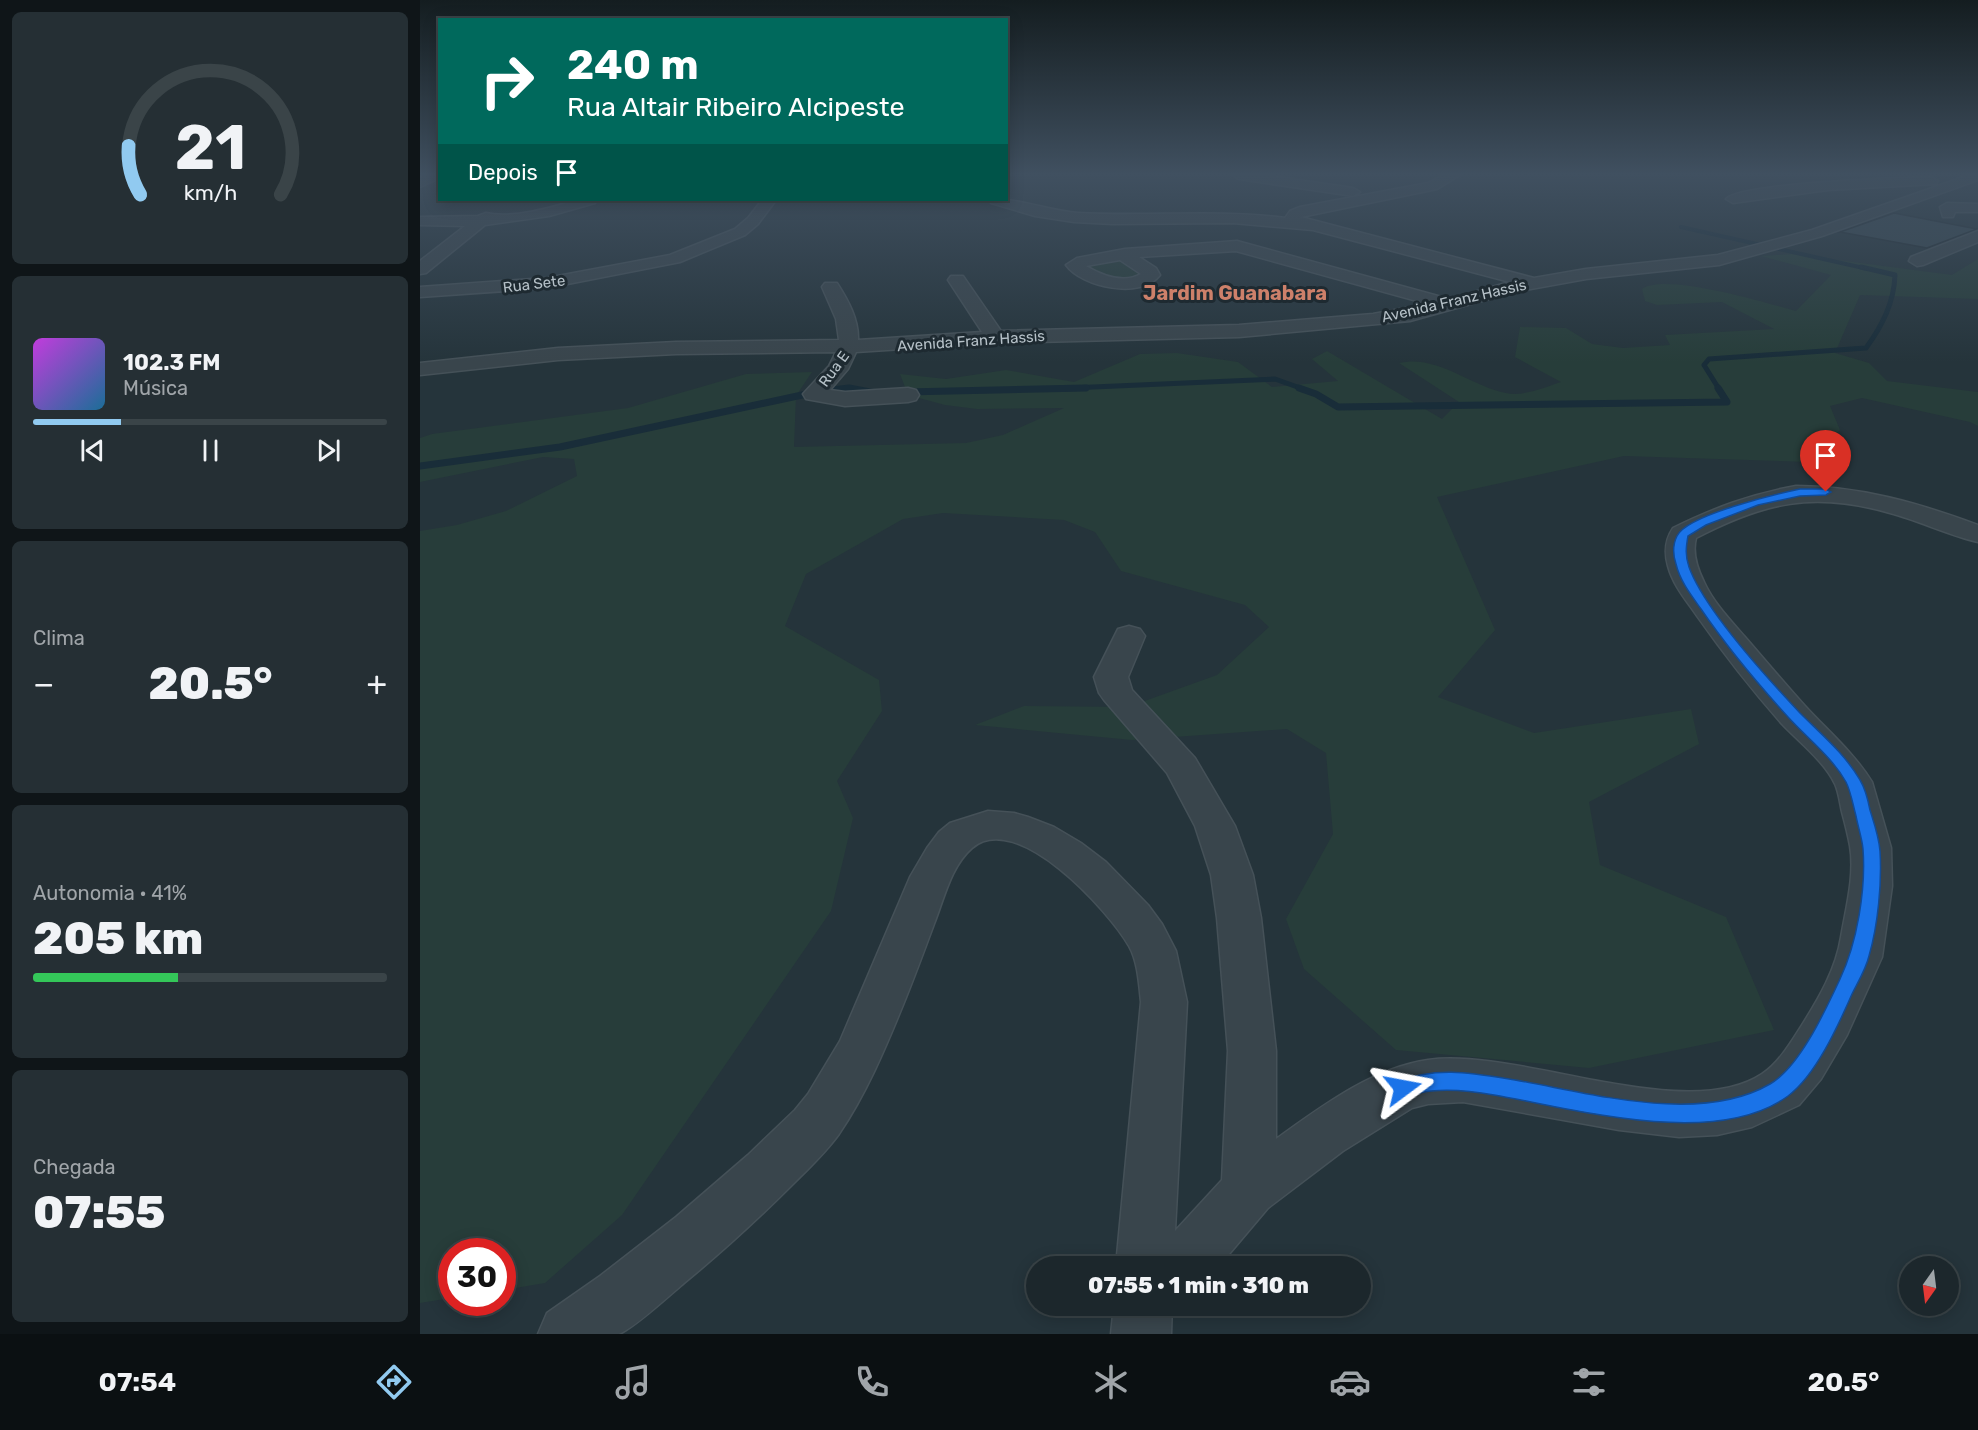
<!DOCTYPE html>
<html lang="pt">
<head>
<meta charset="utf-8">
<style>
	:root { --surface:#1c272c; --page:#252f34; --text:#f1f3f6; --muted:#a0a5a9; --line:#3a4448; --accent:#91caf0 }
	body { margin:0; font-family:Rubik,sans-serif; background:var(--page); color:var(--text); height:100vh; display:flex; flex-direction:column; font-size:22px; white-space:nowrap }
	* { box-sizing:border-box; margin:0 }
	p { font-size:20px; color:var(--muted) }
	.icon { flex:none; width:33px; height:33px; fill:none; stroke:currentColor; stroke-width:2; stroke-linecap:round; stroke-linejoin:round }
	.map { position:relative; flex:1; overflow:hidden }
	.sheet { display:flex; flex-direction:column; gap:12px; padding:12px; background:#0f1518; width:420px }
	.sheet>* { flex:none }
	.guide { position:absolute; left:18px; top:18px; width:570px; height:183px; border-radius:0px; box-shadow:0 3px 15px #0003,0 0 0 2px var(--line); background:#00695c; color:#fff; overflow:hidden }
	.needle { width:39px; rotate:194deg }
	.buttons { position:absolute; left:1479px; top:1256px; display:grid; gap:12px }
	.buttons a { display:grid; place-items:center; width:60px; height:60px; border-radius:50%; background:var(--surface); box-shadow:0 3px 15px #0003,0 0 0 2px var(--line); font-size:30px }
	.speed { position:absolute; left:18px; top:1238px; display:flex; gap:12px; font-size:30px; font-weight:700; text-align:center }
	.speed>* { display:grid; place-content:center; width:78px; height:78px; border-radius:50%; background:var(--surface); box-shadow:0 3px 15px #0003,0 0 0 2px var(--line); line-height:1 }
	.speed .limit { border:9px solid #d22; background:#fff; color:#111 }
	.pin { position:absolute; display:grid; place-items:center; width:51px; height:51px; color:#fff; margin:-62px -26px; border-radius:50% 50% 50% 0; rotate:-45deg; box-shadow:0 0 6px #0007 }
	.pin .icon { rotate:45deg }
	.me { position:absolute; width:66px; margin:-33px; rotate:77deg; stroke-linejoin:round; filter:drop-shadow(0 0 4px #0008) }
	.turn { display:flex; align-items:center; gap:21px; height:126px; padding:0 30px; font-size:27px }
	.turn .icon { width:78px; height:78px; stroke-width:2.5 }
	.turn b { display:block; font-size:42px; line-height:51px }
	.then { display:flex; align-items:center; height:57px; padding:0 30px; background:#0003; gap:12px; font-size:22px }
	.big { font-size:45px; font-weight:800; line-height:1.1 }
	.sheet .card { flex:1; display:flex; flex-direction:column; justify-content:center; gap:9px; min-width:0; padding:0 21px; border-radius:9px; background:var(--page) }
	.sheet .dial { align-items:center; gap:0 }
	.dial svg { height:156px; overflow:visible; fill:none; stroke:var(--line); stroke-width:7; stroke-linecap:round; text-anchor:middle }
	.dial text { fill:var(--text); stroke:none }
	.song { display:flex; align-items:center; gap:18px }
	.cover { width:72px; height:72px; border-radius:9px; background:linear-gradient(135deg,hsl(290 70% 55%),hsl(200 70% 35%)) }
	.played { height:6px; border-radius:3px; background:linear-gradient(90deg,var(--accent) 25%,var(--line) 25%) }
	.keys { display:flex; justify-content:space-around; direction:ltr }
	.heat { display:flex; justify-content:space-between; align-items:center; font-size:33px; direction:ltr }
	.charge { height:9px; border-radius:4px; background:linear-gradient(90deg,#34c759 41%,var(--line) 0) }
	.trip { position:absolute; left:606px; top:1256px; width:345px; height:60px; border-radius:30px; background:var(--surface); box-shadow:0 3px 15px #0003,0 0 0 2px var(--line); font-weight:800; line-height:60px; text-align:center }
	.dock { display:flex; height:96px; justify-content:space-around; align-items:center; background:#0b1012; color:var(--muted) }
	.dock .icon { width:42px; height:42px }
	.dock .current { color:var(--accent) }
	.dock b { font-size:27px; color:var(--text) }
	main { display:flex; flex:1; min-height:0 }
	.map>svg:first-child { display:block }
	.green { fill:#273d3a }
	.lines { fill:none; stroke-linecap:round; stroke-linejoin:round }
	.stream-far2 { stroke:#192d39; stroke-width:4 }
	.stream-far1 { stroke:#192d39; stroke-width:5 }
	.stream { stroke:#192d39; stroke-width:7 }
	.building { fill:#35464f; stroke:#202c33; stroke-width:1.5 }
	.street-casing { stroke:#455158; stroke-width:3 }
	.street { fill:#39454c; fill-rule:evenodd }
	.route { fill:#1a73e8; stroke:#114b97; stroke-width:1.5 }
	.labels { text-anchor:middle; dominant-baseline:central; stroke-width:6; stroke-linejoin:round; paint-order:stroke }
	.far-street-label { font-size:15px; fill:#b5c0c7; stroke:#1e2a31 }
	.far-district-label { font-size:20px; font-weight:bold; fill:#cd806a; stroke:#1e2a31 }
</style>
</head>
<body>
<main>
<section class="sheet">
<div class="card dial"><svg viewBox="0 0 100 80">
<path d="M14 69A42 42 0 1 1 86 69"/>
<path d="M14 69A42 42 0 0 1 8 44" stroke="#91caf0"/>
<text x="50" y="56" font-size="32" font-weight="700">21</text>
<text x="50" y="72" font-size="11">km/h</text>
</svg></div>
<div class="card">
<div class="song"><i class="cover"></i><div><b>102.3 FM</b><p>Música</p></div></div>
<div class="played"></div>
<div class="keys"><svg class="icon" aria-label="previous" viewBox="0 0 24 24"><path d="M18 5L8 12l10 7zM5 5v14"/></svg><svg class="icon" aria-label="pause" viewBox="0 0 24 24"><path d="M8 5v14M16 5v14"/></svg><svg class="icon" aria-label="next" viewBox="0 0 24 24"><path d="M6 5l10 7-10 7zM19 5v14"/></svg></div>
</div>
<div class="card"><p>Clima</p>
<div class="heat"><a>−</a><b class="big">20.5°</b><a>+</a></div>
</div>
<div class="card"><p>Autonomia · 41%</p><b class="big">205 km</b><div class="charge"></div></div>
<div class="card"><p>Chegada</p><b class="big">07:55</b></div>
</section>
<div class="map">
<svg width="1558" height="1334" viewBox="0 0 1558 1334">
	<rect width="100%" height="100%" fill="#25343b"/>
	<path class="green" d="M1372,254L1532,275L1558,259V299L1440,295L1415,353L1449,363L1467,381L1558,392V426L1550,422L1442,398L1410,406L1420,430L1389,462L1204,456L1017,497L1075,630L1018,697L1114,733L1271,709L1279,744L1169,802L1180,865L1306,917L1354,1030L1169,1068L976,1050L884,969L866,919L913,834L906,753L867,729L712,740L555,725L604,706L708,707L797,675L849,627L825,605L701,571L675,532L644,520L523,513L483,519L386,574L365,626L459,680L462,711L417,781L433,818L411,911L202,1215L125,1283L83,1290L82,1251H32L31,1298L0,1303V531L37,525L86,511L157,476L154,459L123,457L0,482V438L12,434L208,408L326,374L392,372L376,396L374,447L546,443L583,435L644,408L557,409L525,405L488,395L480,374L526,379L586,370L654,382L720,354L757,353L818,362L852,387L918,381L892,359L907,351L1022,419L1039,402L979,363C1016,354 1051,386 1086,393C1102,397 1126,387 1141,382L1095,357L1100,327L1146,328L1172,344L1203,348L1250,345L1245,335L1354,329L1302,302L1237,305L1225,301L1222,289C1244,272 1347,303 1376,311L1411,275L1341,256Z
		M698,257L726,274L685,281L659,263Z"/>
	<g class="lines">
		<path class="stream-far2" d="M1261,227L1448,269"/>
		<path class="stream-far1" d="M419,389H435
			M627,389L855,379L883,389
			M1299,389L1284,365L1289,359L1446,348C1462,326 1474,303 1475,275L1441,267"/>
		<path class="stream" d="M879,388L896,394L918,407L1307,402L1298,388
			M486,392L666,388
			M0,466L140,447L396,392L429,388L455,393"/>
	</g>
	<path class="building" d="M1474,213L1557,229L1507,248L1420,232Z"/>
	<g class="lines">
		<defs>
			<path id="street" d="M6,175H20V178L0,187V178Z
				M812,175H844L933,188L940,192L933,196L819,179Z
				M1023,175H1040L1017,189L881,217L1114,278L1166,269L1298,255L1392,230L1549,175H1558V180L1402,236L1299,265L1166,279L1094,292L990,321L819,337L575,343L436,352L428,369L410,390L425,392L488,388L496,390L499,395L496,400L488,402L425,406L386,399L383,394L409,366L416,352L256,354L138,360L0,375V363L138,348L256,342L419,340L416,319L402,287L405,283H417C428,300 439,320 438,340L562,332L528,280L531,276H543L581,331L819,325L953,314L1008,304L816,251L719,257L736,268L740,275C721,300 662,287 646,265L657,258L705,249L817,241L1029,299L1090,282L893,230L813,223L693,224L654,222L615,216L571,203L569,200C597,197 628,211 658,213C727,217 797,209 865,218L870,211L880,207L1008,183ZM700,260L721,274C703,284 683,276 666,266Z
				M1511,177L1518,181L1516,184L1408,190L1313,203L1306,199C1321,183 1481,178 1511,177Z
				M157,200H177L175,203L129,216L65,225L6,273L0,274V261L45,226L0,225V217L58,216L66,213C93,219 130,208 157,200Z
				M342,200H356L338,224L325,235L260,262L127,288L0,297V287L127,278L250,255L315,229L328,218Z
				M1527,203L1558,204V212H1535L1533,217H1523L1520,207Z
				M1558,231V242L1503,265L1497,266L1489,261L1491,257Z
				M1376,486C1440,486 1498,503 1558,525V542C1528,535 1500,521 1470,513C1394,491 1345,502 1276,538C1272,553 1277,568 1284,582C1293,602 1311,621 1325,637C1345,660 1365,684 1385,706C1408,731 1434,753 1452,782L1471,848L1472,886L1462,957L1427,1035L1401,1079L1379,1105L1332,1127L1297,1135L1259,1137L1199,1130L1043,1102L1008,1104L992,1108L923,1151L848,1208L799,1266H696L721,1002C719,984 718,962 709,946C689,911 597,809 552,848C531,866 524,899 514,924C504,951 494,978 483,1005C465,1049 446,1094 419,1134C406,1152 390,1167 374,1183C339,1218 302,1252 264,1283C250,1295 214,1328 199,1334C190,1334 132,1334 118,1334L127,1313L180,1276L256,1217L328,1155L375,1110L388,1094L420,1041L490,877L507,848L519,832L530,823L568,811L594,813L608,817L634,827L661,843L686,862L728,905L742,924L756,951L767,1002L755,1231L802,1180L808,1051L797,918L791,875L775,826L747,773L684,700L679,693L674,677L698,629L709,626L720,629L725,636L708,677L712,690L775,758L815,826L833,875L841,918L856,1051V1139C901,1107 952,1068 1008,1060C1098,1047 1265,1125 1342,1074C1359,1063 1371,1042 1382,1025C1399,998 1416,969 1421,937C1426,908 1435,875 1430,846C1428,835 1425,823 1422,812C1420,804 1419,793 1415,784C1404,761 1379,742 1362,724C1332,690 1303,653 1277,616C1266,600 1253,585 1248,566C1244,552 1245,540 1253,528C1294,508 1331,494 1376,486Z
				M694,1305H752L751,1334H691Z"/>
		</defs>
		<use href="#street" class="street-casing"/>
		<use href="#street" class="street"/>
	</g>
	<linearGradient id="sky" x2="0" y2="1"><stop stop-color="#141d20"/><stop offset="0.48" stop-color="#405060"/><stop offset="1" stop-color="#405060" stop-opacity="0"/></linearGradient>
	<rect width="1558" height="362" fill="url(#sky)"/>
	<path class="route" d="M1380,489H1406L1411,492L1406,495L1380,496L1338,505L1286,525L1268,536C1266,547 1265,556 1269,567C1284,609 1348,679 1380,713C1401,734 1425,754 1440,780C1445,788 1448,800 1450,810C1454,823 1459,837 1460,851C1462,883 1458,925 1449,956C1446,969 1438,982 1432,994C1418,1026 1396,1075 1368,1096C1295,1149 1156,1109 1074,1095C1052,1091 1033,1089 1011,1091C998,1092 988,1099 975,1095L972,1088L975,1082C1018,1066 1052,1073 1095,1080C1171,1093 1279,1125 1350,1084C1380,1067 1406,1009 1420,979C1437,943 1446,890 1443,849C1442,838 1438,827 1436,816C1433,805 1431,792 1426,782C1412,757 1387,738 1368,717C1337,683 1307,647 1281,609C1271,595 1260,581 1256,564C1253,555 1253,544 1257,536C1267,515 1356,494 1380,489Z"/>
	<g class="labels">
		<g class="far-street-label">
			<text transform="translate(114 284) rotate(-7)">Rua Sete</text>
			<text transform="translate(1034 301) rotate(-13)">Avenida Franz Hassis</text>
			<text transform="translate(551 341) rotate(-4)">Avenida Franz Hassis</text>
			<text transform="translate(414 369) rotate(-54)">Rua E</text>
		</g>
		<g class="far-district-label">
			<text x="815" y="293">Jardim Guanabara</text>
		</g>
	</g>
</svg>
<div class="buttons">
<a><svg class="needle" viewBox="-14 -14 28 28"><path d="M0-13l5 13h-10z" fill="#e53935"/><path d="M0 13l5-13h-10z" fill="#a0a5a9"/></svg></a>
</div>
<div class="speed"><div class="limit">30</div></div>
<div class="pin" style="left:1406px;top:492px;background:#d93025"><svg class="icon" aria-label="arrive" viewBox="0 0 24 24"><path d="M6 21V4h12l-3 4 3 4H6"/></svg></div>
<svg class="me" style="left:983px;top:1088px" viewBox="-20 -20 40 40"><path d="M0-17L14 15 0 8-14 15z" fill="#1a73e8" stroke="#fff" stroke-width="4"/></svg>
<div class="trip">07:55 · 1 min · 310 m</div>
<div class="guide">
<div class="turn"><svg class="icon" aria-label="right" viewBox="0 0 24 24"><path d="M7 20v-9h11M14 6l5 5-5 5"/></svg><div><b>240 m</b>Rua Altair Ribeiro Alcipeste</div></div>
<div class="then">Depois<svg class="icon" aria-label="arrive" viewBox="0 0 24 24"><path d="M6 21V4h12l-3 4 3 4H6"/></svg></div>
</div>
</div>
</main>
<nav class="dock">
<b>07:54</b>
<svg class="icon current" aria-label="directions" viewBox="0 0 24 24"><path d="M12 3l9 9-9 9-9-9zM9 14v-3h6M13 9l2 2-2 2"/></svg>
<svg class="icon" aria-label="music" viewBox="0 0 24 24"><path d="M9 18V5l10-2v13"/><circle cx="6" cy="18" r="3"/><circle cx="16" cy="16" r="3"/></svg>
<svg class="icon" aria-label="phone" viewBox="0 0 24 24"><path d="M5 4h4l2 5-3 2q2 4 5 5l2-3 5 2v4C11 20 4 13 5 4z"/></svg>
<svg class="icon" aria-label="climate" viewBox="0 0 24 24"><path d="M12 3v18M4 7l16 10M4 17L20 7"/></svg>
<svg class="icon" aria-label="car" viewBox="0 0 24 24"><path d="M5 17H2v-5l4-1 3-4h7l3 4 3 1v5h-3M9 17h6M6 11h13"/><circle cx="7" cy="17" r="2"/><circle cx="17" cy="17" r="2"/></svg>
<svg class="icon" aria-label="filters" viewBox="0 0 24 24"><path d="M4 7h16M4 17h16"/><circle cx="9" cy="7" r="2"/><circle cx="15" cy="17" r="2"/></svg>
<b>20.5°</b>
</nav>
</body>
</html>
